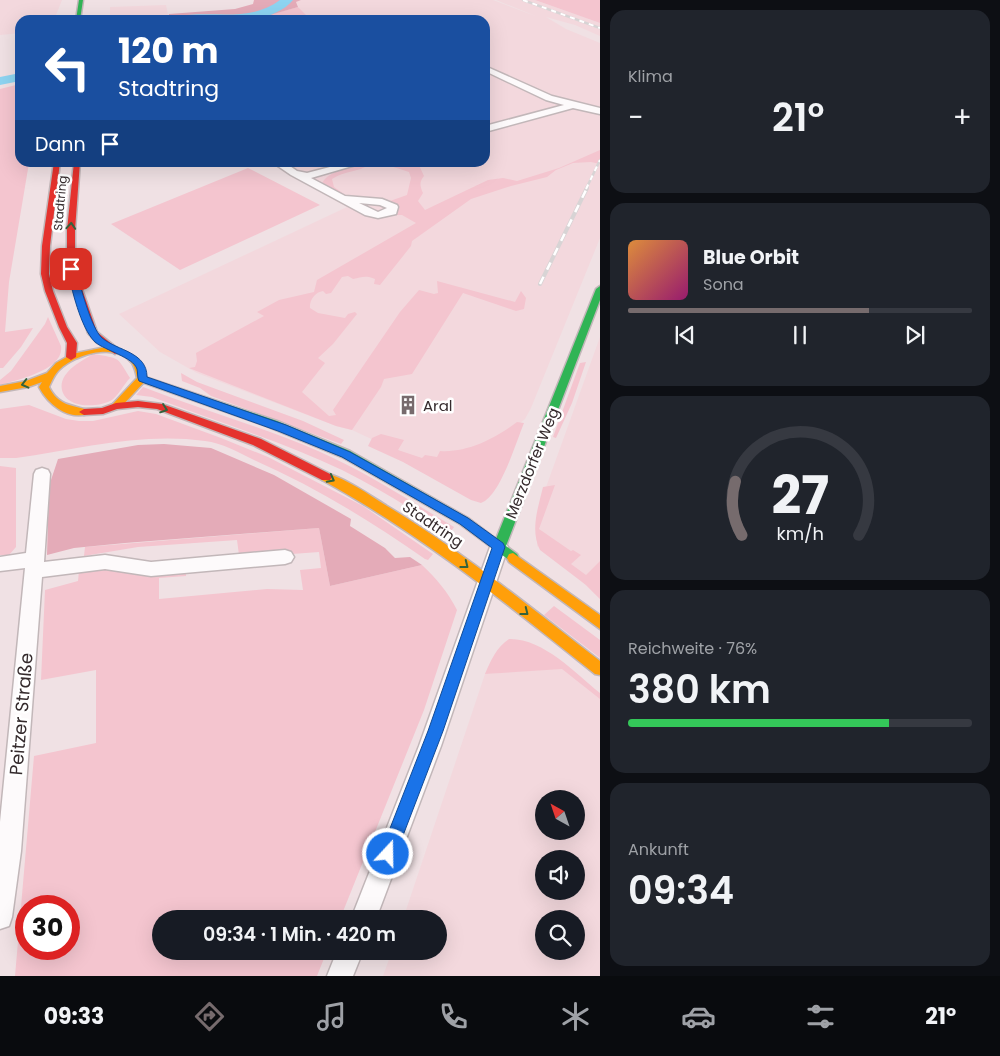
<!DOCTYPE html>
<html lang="de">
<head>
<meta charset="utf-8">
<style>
	:root { --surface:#171b24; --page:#20242c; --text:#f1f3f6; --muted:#9ea1a6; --line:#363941; --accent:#766b6d }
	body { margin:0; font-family:Poppins,sans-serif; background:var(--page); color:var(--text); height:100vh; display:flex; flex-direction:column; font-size:19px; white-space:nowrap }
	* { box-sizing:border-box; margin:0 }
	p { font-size:16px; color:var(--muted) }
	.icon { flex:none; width:28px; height:28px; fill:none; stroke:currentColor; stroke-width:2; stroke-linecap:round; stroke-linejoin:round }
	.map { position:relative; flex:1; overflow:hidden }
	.side { display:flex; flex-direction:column; gap:10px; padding:10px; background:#0d0f14; width:400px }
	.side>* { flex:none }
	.banner { position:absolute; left:15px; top:15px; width:475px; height:152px; border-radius:15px; box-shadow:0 5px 20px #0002; background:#1a4fa0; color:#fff; overflow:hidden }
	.needle { width:32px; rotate:320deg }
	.buttons { position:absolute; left:535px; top:790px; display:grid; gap:10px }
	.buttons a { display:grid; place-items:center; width:50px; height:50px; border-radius:50%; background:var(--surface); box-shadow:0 5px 20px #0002; font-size:25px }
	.speed { position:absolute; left:15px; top:895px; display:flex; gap:10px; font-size:25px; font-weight:700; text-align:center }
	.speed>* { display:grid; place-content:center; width:65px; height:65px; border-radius:50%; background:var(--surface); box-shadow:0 5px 20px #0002; line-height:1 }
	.speed .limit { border:8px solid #d22; background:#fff; color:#111 }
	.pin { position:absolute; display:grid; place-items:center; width:42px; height:42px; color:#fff; margin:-21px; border-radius:10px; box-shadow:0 2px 8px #0006 }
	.me { position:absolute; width:55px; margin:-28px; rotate:21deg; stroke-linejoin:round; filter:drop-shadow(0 0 4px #0008) }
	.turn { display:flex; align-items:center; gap:18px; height:105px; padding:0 20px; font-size:22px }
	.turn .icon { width:65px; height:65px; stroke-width:2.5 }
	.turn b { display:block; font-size:35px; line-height:42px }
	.then { display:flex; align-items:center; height:48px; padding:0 20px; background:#0003; gap:10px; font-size:19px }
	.big { font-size:38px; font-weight:600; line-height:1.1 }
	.side .card { flex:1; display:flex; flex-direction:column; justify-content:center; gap:8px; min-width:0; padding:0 18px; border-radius:15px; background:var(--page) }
	.side .dial { align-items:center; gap:0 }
	.dial svg { height:130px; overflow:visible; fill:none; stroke:var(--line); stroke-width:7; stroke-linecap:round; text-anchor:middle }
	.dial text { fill:var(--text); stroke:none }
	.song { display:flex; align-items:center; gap:15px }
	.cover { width:60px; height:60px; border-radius:8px; background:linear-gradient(135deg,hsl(30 70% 55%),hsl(320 70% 35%)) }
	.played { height:5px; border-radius:2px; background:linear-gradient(90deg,var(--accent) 70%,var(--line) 70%) }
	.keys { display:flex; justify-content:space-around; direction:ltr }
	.heat { display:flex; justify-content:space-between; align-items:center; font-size:28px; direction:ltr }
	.charge { height:8px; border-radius:4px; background:linear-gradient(90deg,#34c759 76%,var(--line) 0) }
	.trip { position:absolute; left:152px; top:910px; width:295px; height:50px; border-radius:25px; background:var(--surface); box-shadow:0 5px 20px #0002; font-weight:600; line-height:50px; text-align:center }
	.tab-bar { display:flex; height:80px; justify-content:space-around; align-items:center; background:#090b0e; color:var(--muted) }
	.tab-bar .icon { width:35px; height:35px }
	.tab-bar .current { color:var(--accent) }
	.tab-bar b { font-size:22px; color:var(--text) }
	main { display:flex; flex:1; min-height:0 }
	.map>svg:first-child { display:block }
	.built { fill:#f3d8dd; fill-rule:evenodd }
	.green { fill:#f4c5cf; fill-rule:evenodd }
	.forest { fill:#e4abb8 }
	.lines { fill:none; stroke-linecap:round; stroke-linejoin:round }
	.river { fill:#8dd4f1; fill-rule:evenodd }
	.street-casing { stroke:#c2b7b9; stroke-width:3 }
	.fast-casing { stroke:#c2b7b9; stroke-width:3 }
	.slow-casing { stroke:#c2b7b9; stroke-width:3 }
	.jam-casing { stroke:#c2b7b9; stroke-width:3 }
	.street { fill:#fdfafb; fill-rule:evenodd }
	.fast { fill:#30b455; fill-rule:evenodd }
	.slow { fill:#ff9f0a; fill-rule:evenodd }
	.jam { fill:#e5322d; fill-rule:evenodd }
	.rail-far1-casing { stroke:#d8d4d5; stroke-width:2.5 }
	.rail-casing { stroke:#d8d4d5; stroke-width:4 }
	.rail-far1 { stroke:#fff; stroke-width:2; stroke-dasharray:5; stroke-linecap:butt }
	.rail { stroke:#fff; stroke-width:2.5; stroke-dasharray:8; stroke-linecap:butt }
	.oneway { stroke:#33623d }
	.route { fill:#1a73e8; stroke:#114b97 }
	.labels { text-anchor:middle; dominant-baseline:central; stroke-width:5; stroke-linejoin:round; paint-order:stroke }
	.far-street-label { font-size:12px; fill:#352b2d; stroke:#fff }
	.poi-label { font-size:15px; fill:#352b2d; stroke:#fff; text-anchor:start }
	.street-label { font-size:15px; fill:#352b2d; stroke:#fff }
	.near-street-label { font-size:18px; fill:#352b2d; stroke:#fff }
</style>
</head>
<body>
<main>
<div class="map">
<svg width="600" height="976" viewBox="0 0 600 976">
	<rect width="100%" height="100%" fill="#f0e1e4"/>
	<path class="built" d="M0,0H62L54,20H20V33L0,35Z
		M301,0H493L538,17L496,0H535L600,23V36L575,25L546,17L566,29L600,43V238L531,408L525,419L494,445L423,463L352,430L336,426L197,373L160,352L119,314L347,207L270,163L485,162V20H279L305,15L301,12L296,2Z
		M166,5L169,20H110V7Z
		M600,337V599L577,577L537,546V521L545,490Z
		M567,668L600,695V976H383L392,951H439V919H403L485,674ZM544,799H576V831H544ZM544,859H576V891H544ZM544,919H576V951H544Z"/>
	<path class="green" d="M535,0H600V23Z
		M298,7L306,15L305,16L279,20H249Z
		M20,84V162L29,163L9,282L5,332L33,328L21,347L3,368H0V89Z
		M600,150V164L591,162L573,163L556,170L547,177L511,186L471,199L412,241L411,246L380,285L374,284L375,279C366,275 362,277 353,279L348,276L342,277L331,293L326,294L323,291C315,292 309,301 310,308L318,313L345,318L348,314L355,312L357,314L333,344L318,358L325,363L302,392L329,416L336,415L333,410L400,312L419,290L434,294L438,293L437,281L515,302L521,291L526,298L524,309L516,311L463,293L412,374L384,379L381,387L352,430L336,426L189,368L195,367L197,361L196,353L264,316L257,312L279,300L314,292L317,280L416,223L402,215H394L397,211L390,201L407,195L411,178L409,172L381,163H418L424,176C419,182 420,186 423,193L418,201L425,210L488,180L503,178L517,181L559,168Z
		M367,164H370C358,173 345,170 332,179L334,187L344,194L328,188L322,184C327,170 354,167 367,164Z
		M248,168L320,205L180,270L111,224Z
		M48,317L61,346C65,370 16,380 0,385V380L11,371L45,324Z
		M94,354C120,359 116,355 130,378C124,384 117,398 110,401C96,408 66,408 62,390C58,373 82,360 94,354Z
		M586,362L572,403L556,438L553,437L580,363Z
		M181,373L197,382L303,421L344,440L341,444L211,396L200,388L182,381Z
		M143,387C201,410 261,426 318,451C366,472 410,501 454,527L449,534L447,533C414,510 378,488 342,470C281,441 215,421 152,397L136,395Z
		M29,405L66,419L79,421H93L138,411L156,414L221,438L268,457L363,506L433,554L428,560L425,559C371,521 315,487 254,460C238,452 222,443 205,441C143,432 78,449 16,458H0V409Z
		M517,422L524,423C516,442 500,497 481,503L471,500L403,462L368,446L372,438L381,434L404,440L398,450L422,458L425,455L437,457L440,451C468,453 496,438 517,422Z
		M0,466L16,468V547L9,555H0Z
		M555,485L539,529L571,551L573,550L581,555L571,564L586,575L600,561V599L586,585L540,550C530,530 538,508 543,487Z
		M319,528L330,586L422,565C436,578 448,592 457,610L424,710L340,919H161V951H327L317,976H15L34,756L96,743V670L41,680L45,590L78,581L79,571L93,568L136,573L186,571V576L159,578V599L267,589L303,590L300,570L321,568L319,552L292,554L284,550L239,555L237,540L138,547L84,556L85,547ZM26,906H69V949H26Z
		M554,606L600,640V658L544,615Z
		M509,639C543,638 575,673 600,693V699L562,669L485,674C491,660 496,648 509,639Z"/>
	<path class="forest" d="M254,0H301L296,2L298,7L256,19L162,20H168L169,14L235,9L253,4Z
		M164,444L211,448L274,475L351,519L350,526L385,548L395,558L410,557L422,565L330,586L319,528L125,543L74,548L47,555L49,486L58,459L138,445Z"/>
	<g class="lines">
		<path class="river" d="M280,0H293C269,29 208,20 173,20L175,17C211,9 248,24 280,0Z
			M20,73V81L0,85V77Z"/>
		<defs>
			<path id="street" d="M361,18H383L386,20H358Z
				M485,66L552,96L600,108V114L573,108L485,132V126L564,105L546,100L485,71Z
				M272,162H284L297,171L307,173L349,162H366L311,178L345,196L382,199L397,205L398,207L396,214L378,218L365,215L291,175ZM359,203L380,205L387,208L378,212Z
				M42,468L48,470L50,474L44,562L105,555L151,562L285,550L291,552L294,557L291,562L285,564L151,576L105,569L42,577L21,851L12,917L9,926L0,929V822L25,568L0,571V557L26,553L34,474L36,470Z
				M499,540L505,542L508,547L441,746L376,919H351L419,746L490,547L493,542Z
				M337,951H363L353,976H327Z"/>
			<path id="fast" d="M79,0H83L80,20H76Z
				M600,286V300L506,546L517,554L519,558L517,562L513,563L460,524L342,457L269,427L139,381L137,379L139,377H145L277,421L350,451L468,518L496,539L596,289Z"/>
			<path id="slow" d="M106,347C128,349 141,357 147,379L120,408L116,409L111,406L137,378C136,373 135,368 132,363C116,342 75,354 59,370C54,375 52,381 49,387C58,405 70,405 88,410L89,412L88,414C67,420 48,404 39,387L42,382L28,387L0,392V386L26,381L47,373L56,363L72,354Z
				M326,473C347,479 368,494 387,506C462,551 530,607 600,661V675L595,674C507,604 421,534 322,480L320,477L322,474Z
				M513,553L600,615V629L509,562L507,558L509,554Z"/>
			<path id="jam" d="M54,162H60L50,246L49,274L53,291L67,327L77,343L76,357L71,360L66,357L67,343L59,327L45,291L41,274L42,246Z
				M74,162H80L75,230V269L97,332L118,349L120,351L115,354L96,342L88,333L67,269V230Z
				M138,401L162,404L261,439L330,474L332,477L330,480H322L253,445L157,409L138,407L117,409L103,414L84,415L79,412L84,409L102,408L116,403Z"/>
		</defs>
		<use href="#street" class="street-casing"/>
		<use href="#fast" class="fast-casing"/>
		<use href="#slow" class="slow-casing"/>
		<use href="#jam" class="jam-casing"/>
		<use href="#street" class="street"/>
		<use href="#fast" class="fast"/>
		<use href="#slow" class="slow"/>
		<use href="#jam" class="jam"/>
		<defs>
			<path id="rail-far1" d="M523,0L600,28
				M586,189L600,160"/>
			<path id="rail" d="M540,284L587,188"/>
		</defs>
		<use href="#rail-far1" class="rail-far1-casing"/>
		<use href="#rail" class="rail-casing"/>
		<use href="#rail-far1" class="rail-far1"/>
		<use href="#rail" class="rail"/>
	</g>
	<defs><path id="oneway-chevron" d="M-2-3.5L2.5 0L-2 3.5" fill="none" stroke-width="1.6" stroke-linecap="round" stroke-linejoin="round" transform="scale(1.25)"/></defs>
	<g class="oneway">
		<use href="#oneway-chevron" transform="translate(71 226) rotate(-86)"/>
		<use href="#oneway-chevron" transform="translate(25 384) rotate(166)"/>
		<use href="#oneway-chevron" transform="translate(164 409) rotate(19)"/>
		<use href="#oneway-chevron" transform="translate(331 479) rotate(28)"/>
		<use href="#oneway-chevron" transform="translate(465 565) rotate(38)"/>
		<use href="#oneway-chevron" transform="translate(525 612) rotate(38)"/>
	</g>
	<path class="route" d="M71,266L76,269C80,285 91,328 102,338C118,351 147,352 147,377L286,425L350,452L468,518L503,543L505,547L443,731L394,859L388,862L382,859L380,854L428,731L492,548L460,524L342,457L278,431L139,381C137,377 138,373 137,369C133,357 106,351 95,342C80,327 72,289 67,269Z"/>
	<defs>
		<symbol id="building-bare" viewBox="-9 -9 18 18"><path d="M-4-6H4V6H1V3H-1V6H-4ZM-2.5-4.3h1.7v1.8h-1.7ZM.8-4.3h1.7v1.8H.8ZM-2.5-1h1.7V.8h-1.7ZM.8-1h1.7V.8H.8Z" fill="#766b6d" stroke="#fff" stroke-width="2.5" paint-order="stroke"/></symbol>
	</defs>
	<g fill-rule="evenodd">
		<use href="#building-bare" x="394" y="391" width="28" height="28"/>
	</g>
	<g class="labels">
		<g class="far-street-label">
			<text transform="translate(60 203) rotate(-85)">Stadtring</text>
		</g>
		<g class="poi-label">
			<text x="423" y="405">Aral</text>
		</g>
		<g class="street-label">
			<text transform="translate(532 463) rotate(-68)">Merzdorfer Weg</text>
			<text transform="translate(433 524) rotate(34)">Stadtring</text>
		</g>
		<g class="near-street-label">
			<text transform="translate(21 714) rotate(-85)">Peitzer Straße</text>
		</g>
	</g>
</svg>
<div class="buttons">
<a><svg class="needle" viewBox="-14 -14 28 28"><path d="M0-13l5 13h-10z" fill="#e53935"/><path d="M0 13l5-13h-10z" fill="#9ea1a6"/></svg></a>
<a><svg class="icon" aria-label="sound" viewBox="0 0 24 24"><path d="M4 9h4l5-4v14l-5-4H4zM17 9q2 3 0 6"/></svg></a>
<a><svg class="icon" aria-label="search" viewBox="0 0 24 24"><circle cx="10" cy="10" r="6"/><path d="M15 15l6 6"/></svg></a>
</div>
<div class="speed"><div class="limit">30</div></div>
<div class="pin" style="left:71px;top:269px;background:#d93025"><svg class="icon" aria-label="arrive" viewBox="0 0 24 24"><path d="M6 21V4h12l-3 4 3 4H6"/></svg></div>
<svg class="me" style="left:388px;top:854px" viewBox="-20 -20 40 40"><circle r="17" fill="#1a73e8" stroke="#fff" stroke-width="3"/><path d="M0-11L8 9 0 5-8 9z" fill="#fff"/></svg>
<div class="trip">09:34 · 1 Min. · 420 m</div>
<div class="banner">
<div class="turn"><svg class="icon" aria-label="left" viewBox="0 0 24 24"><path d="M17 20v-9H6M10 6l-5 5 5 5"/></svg><div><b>120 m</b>Stadtring</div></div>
<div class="then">Dann<svg class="icon" aria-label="arrive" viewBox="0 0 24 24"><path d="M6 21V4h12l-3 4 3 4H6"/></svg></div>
</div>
</div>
<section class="side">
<div class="card"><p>Klima</p>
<div class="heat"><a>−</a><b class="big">21°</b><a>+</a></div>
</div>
<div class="card">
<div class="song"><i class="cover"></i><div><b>Blue Orbit</b><p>Sona</p></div></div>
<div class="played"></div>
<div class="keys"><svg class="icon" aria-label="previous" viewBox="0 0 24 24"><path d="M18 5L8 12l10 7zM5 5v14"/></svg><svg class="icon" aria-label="pause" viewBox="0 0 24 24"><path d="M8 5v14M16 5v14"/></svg><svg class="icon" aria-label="next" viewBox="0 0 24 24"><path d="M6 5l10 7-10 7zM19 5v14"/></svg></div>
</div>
<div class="card dial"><svg viewBox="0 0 100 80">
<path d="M14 69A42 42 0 1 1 86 69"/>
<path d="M14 69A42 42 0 0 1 10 36" stroke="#766b6d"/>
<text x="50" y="56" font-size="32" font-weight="700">27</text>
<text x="50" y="72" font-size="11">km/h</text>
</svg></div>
<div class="card"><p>Reichweite · 76%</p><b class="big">380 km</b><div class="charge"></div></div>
<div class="card"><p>Ankunft</p><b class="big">09:34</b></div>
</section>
</main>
<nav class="tab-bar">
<b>09:33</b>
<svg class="icon current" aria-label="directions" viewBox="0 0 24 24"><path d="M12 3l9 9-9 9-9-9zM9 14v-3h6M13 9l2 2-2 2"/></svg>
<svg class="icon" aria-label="music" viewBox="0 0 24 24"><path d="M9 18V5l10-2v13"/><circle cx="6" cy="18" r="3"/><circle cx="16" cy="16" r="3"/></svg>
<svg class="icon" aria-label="phone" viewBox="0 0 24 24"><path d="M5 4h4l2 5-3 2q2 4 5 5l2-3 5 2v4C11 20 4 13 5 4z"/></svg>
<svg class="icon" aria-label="climate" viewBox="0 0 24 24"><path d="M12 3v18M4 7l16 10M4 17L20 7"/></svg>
<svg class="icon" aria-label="car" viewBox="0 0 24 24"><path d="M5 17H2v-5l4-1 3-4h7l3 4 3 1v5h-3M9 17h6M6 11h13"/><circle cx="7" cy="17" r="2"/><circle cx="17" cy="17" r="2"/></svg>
<svg class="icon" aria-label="filters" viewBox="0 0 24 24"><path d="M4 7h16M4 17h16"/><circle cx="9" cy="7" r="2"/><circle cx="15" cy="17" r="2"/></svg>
<b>21°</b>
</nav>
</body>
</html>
